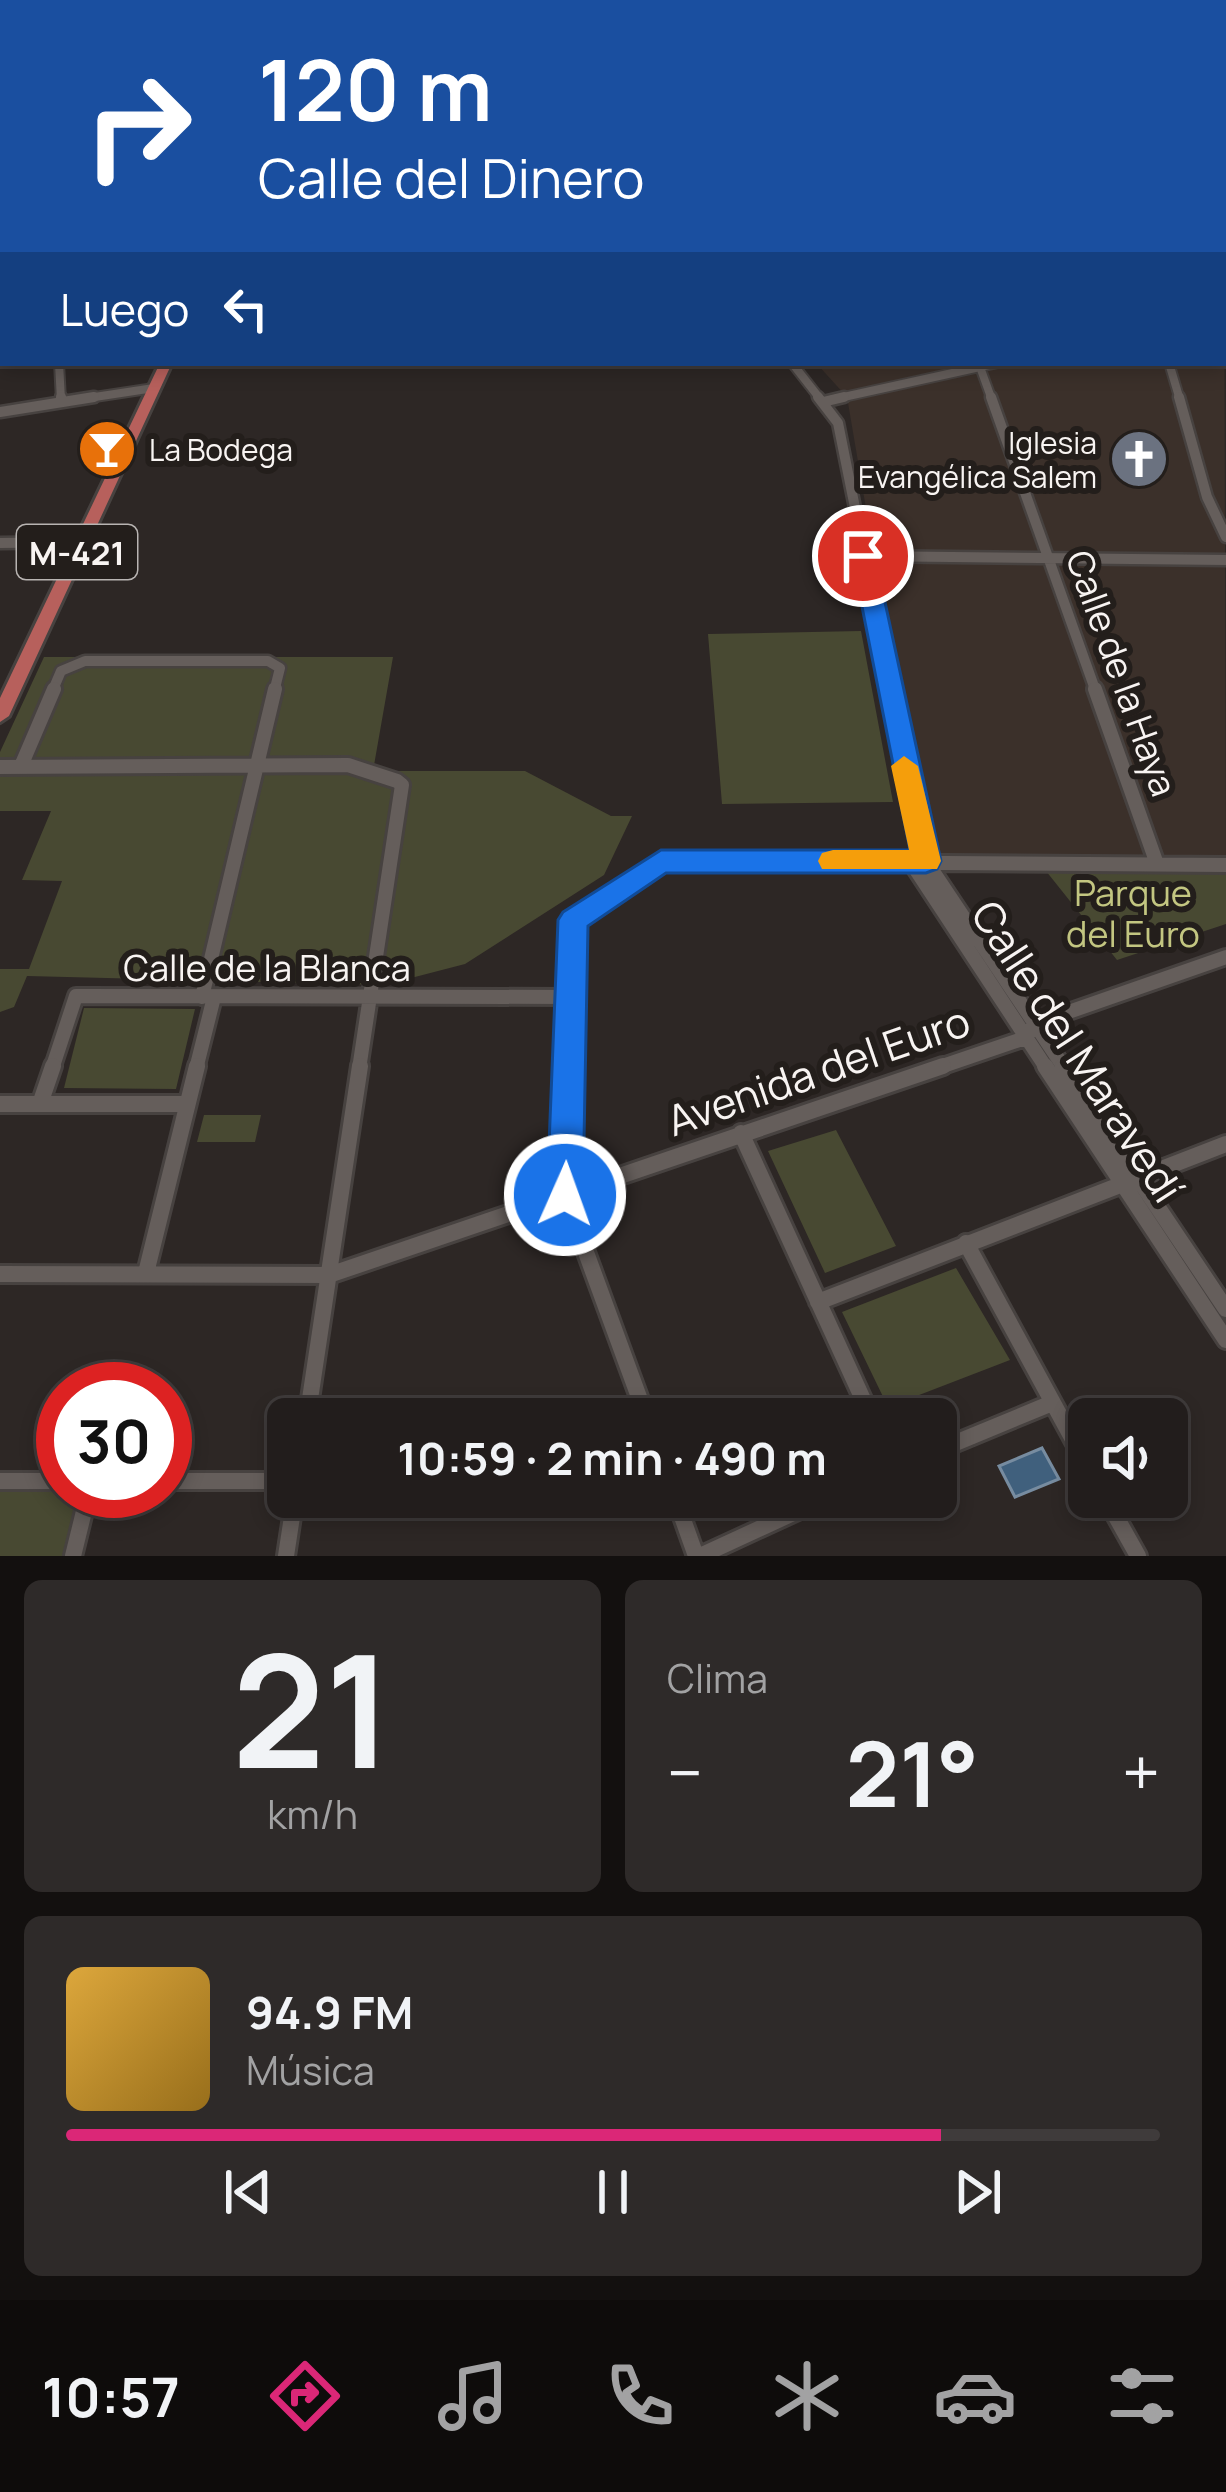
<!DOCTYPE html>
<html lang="es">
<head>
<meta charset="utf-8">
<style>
	:root { --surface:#221d1c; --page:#2e2a29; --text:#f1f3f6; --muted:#a2a2a3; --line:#3f3b3b; --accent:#db2777 }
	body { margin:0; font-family:Manrope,sans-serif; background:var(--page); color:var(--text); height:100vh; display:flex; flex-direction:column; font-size:45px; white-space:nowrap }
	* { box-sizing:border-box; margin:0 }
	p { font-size:39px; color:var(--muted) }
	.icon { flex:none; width:66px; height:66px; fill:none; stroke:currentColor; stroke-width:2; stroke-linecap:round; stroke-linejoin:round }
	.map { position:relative; height:1556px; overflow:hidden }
	.panel { display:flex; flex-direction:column; gap:24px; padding:24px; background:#13100f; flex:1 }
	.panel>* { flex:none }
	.top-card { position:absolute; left:0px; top:0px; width:1227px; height:366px; box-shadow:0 6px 18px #0003,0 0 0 3px var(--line); background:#1a4fa0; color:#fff; overflow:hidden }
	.tools { position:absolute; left:1068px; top:1398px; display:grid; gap:24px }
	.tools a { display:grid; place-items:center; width:120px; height:120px; border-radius:18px; background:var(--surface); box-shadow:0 6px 18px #0003,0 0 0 3px var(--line); font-size:60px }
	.speed { position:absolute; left:36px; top:1362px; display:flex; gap:24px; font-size:60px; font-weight:700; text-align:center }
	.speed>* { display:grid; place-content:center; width:156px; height:156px; border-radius:50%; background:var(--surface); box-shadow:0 6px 18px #0003,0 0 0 3px var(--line); line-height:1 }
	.speed .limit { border:18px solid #d22; background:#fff; color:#111 }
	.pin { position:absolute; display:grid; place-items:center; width:102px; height:102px; color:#fff; margin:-51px; border:6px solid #fff; border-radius:50%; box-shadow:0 3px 12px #0007 }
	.me { position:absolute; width:132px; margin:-66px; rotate:2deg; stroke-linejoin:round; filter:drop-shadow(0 0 9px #0008) }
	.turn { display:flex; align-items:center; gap:42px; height:252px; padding:0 60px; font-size:54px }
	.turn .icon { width:156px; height:156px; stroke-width:2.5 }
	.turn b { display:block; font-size:84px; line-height:102px }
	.then { display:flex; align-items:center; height:114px; padding:0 60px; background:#0003; gap:24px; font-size:45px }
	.big { font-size:90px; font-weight:700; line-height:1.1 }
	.panel .card { flex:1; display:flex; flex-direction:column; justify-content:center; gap:18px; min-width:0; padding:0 42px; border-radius:18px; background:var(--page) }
	.panel .dial { align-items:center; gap:0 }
	.dial b { font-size:156px; line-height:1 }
	.song { display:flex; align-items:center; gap:36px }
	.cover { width:144px; height:144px; border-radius:18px; background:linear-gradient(135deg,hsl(40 70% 55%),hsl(40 70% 35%)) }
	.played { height:12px; border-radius:6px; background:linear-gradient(90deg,var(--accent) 80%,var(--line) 80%) }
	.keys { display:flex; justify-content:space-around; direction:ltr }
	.heat { display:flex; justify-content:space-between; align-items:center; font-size:66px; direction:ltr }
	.panel .tiles { flex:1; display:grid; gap:24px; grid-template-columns:1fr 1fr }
	.card:last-child { grid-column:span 2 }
	.trip { position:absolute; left:267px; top:1398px; width:690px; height:120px; border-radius:18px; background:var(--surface); box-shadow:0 6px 18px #0003,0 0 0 3px var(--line); font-weight:700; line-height:120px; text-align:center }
	.menu { display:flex; height:192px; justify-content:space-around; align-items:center; background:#0e0c0b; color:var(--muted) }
	.menu .icon { width:84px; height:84px }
	.menu .selected { color:var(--accent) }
	.menu b { font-size:54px; color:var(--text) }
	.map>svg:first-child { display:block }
	.built { fill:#3b302a }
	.green { fill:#484932 }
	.water { fill:#40607d; stroke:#778ca0; stroke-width:3 }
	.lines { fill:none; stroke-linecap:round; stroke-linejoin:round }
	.minor-far4-casing { stroke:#474240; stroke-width:9 }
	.minor-far3-casing { stroke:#474240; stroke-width:12 }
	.minor-far2-casing { stroke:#474240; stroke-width:15 }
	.minor-far1-casing { stroke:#474240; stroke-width:20 }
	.minor-casing { stroke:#474240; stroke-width:22 }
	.tertiary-casing { stroke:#474240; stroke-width:6 }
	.secondary-casing { stroke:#474240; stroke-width:6 }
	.primary-casing { stroke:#474240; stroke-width:6 }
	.minor-far4 { stroke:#655e5b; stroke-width:6 }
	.minor-far3 { stroke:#655e5b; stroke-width:8 }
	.minor-far2 { stroke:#655e5b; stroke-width:10 }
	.minor-far1 { stroke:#655e5b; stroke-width:14 }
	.minor { stroke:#655e5b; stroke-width:16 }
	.tertiary { fill:#655e5b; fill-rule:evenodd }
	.secondary { fill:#8e5f5c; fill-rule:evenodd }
	.primary { fill:#b7605c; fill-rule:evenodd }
	.route { fill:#1a73e8; stroke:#114b97; stroke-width:3 }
	.slow { fill:#f59e0b }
	.labels { text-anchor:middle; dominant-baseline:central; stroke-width:12; stroke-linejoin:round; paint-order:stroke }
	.far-poi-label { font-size:30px; fill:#f8f4f2; stroke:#231e1b; text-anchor:end }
	.shield { fill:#231e1b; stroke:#b8b4b2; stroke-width:3 }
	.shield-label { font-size:33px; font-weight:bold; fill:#f8f4f2 }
	.street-label { font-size:36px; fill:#f8f4f2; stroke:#231e1b }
	.park-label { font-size:36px; fill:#c3c681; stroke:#231e1b }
	.near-street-label { font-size:42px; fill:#f8f4f2; stroke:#231e1b }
</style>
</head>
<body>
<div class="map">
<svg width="1226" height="1556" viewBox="0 0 1226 1556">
	<rect width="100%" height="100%" fill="#2d2725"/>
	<path class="built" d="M1224,214L1226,865L926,861L847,397L816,363H1224Z"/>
	<path class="green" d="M861,631L893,802L722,804L708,634Z
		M44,657H393L373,771H525L611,816H632L604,875L465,964L384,985L27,976L14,1007L0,1012V969H29L62,881L22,880L51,811H0V752Z
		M1046,871L1226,873V924L1117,960Z
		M84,1008L195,1009L176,1089L64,1088Z
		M204,1115H261L255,1142H197Z
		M836,1130L896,1246L825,1273L768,1151Z
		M956,1268L1010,1360L888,1407L842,1312Z
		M0,1481H63V1491H89L73,1556H0Z"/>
	<path class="water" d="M1042,1448L1059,1479L1015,1497L999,1466Z"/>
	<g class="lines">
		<defs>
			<path id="minor-far4" d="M436,0L466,3
				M711,0L726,3
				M872,0L891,3
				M1010,0L1029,3
				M1067,0L1087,3
				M1162,0L1169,3
				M226,3L230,0
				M281,3L334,0
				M364,3L390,0"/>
			<path id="minor-far3" d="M59,363L61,400
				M792,363L821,400
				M1169,363L1180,400
				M980,367L992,400
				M75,400L154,388
				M830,400L998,363"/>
			<path id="minor-far2" d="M61,397V402
				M818,397L838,423L892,692
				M991,397L1096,692
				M1179,397L1207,497L1226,537
				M823,402L844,397
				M0,412L94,397
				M0,543L81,542
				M863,556L1226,560
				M52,692L61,671L85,661H268L280,668L274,692"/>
			<path id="minor-far1" d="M891,689L926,861L1065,1069
				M1095,689L1157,864
				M21,766L54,689
				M0,767L348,765L397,781L402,785L359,1069
				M910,861L1047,1069
				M202,997L275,689
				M52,1069L76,996L570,997
				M196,1069L214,997
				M569,1069L573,920L661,861L1226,865
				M934,1069L1025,1038L1034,1024L1226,957"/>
			<path id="minor" d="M569,1066L565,1195L647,1419
				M1045,1066L1226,1340
				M1063,1066L1226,1309
				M0,1104H186
				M40,1104L53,1066
				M741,1133L872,1419
				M966,1243L1089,1469
				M146,1273L197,1066
				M0,1274L329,1275L943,1066
				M818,1302L1226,1144
				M307,1419L360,1066
				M936,1451L1052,1403
				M0,1481H63
				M165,1481H288
				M675,1497L696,1556
				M1105,1497L1138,1556
				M73,1556L89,1491
				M286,1556L295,1497
				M700,1556L828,1497"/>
			<path id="tertiary" d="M1224,85H1226V89H1224Z"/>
			<path id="secondary" d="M0,176H3V182H0Z"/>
			<path id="primary" d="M1224,73H1226V79H1224Z
				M160,363H172L9,716L0,722V698Z"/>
		</defs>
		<use href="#minor-far4" class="minor-far4-casing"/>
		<use href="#minor-far3" class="minor-far3-casing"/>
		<use href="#minor-far2" class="minor-far2-casing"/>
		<use href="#minor-far1" class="minor-far1-casing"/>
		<use href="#minor" class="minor-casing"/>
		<use href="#tertiary" class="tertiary-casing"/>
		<use href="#secondary" class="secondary-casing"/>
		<use href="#primary" class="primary-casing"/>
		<use href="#minor-far4" class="minor-far4"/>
		<use href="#minor-far3" class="minor-far3"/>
		<use href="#minor-far2" class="minor-far2"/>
		<use href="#minor-far1" class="minor-far1"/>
		<use href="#minor" class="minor"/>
		<use href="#tertiary" class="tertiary"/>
		<use href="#secondary" class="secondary"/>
		<use href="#primary" class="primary"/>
	</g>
	<path class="route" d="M863,549L875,556L941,861L937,869L926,873H666L588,926L583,1195L578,1207L565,1212L553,1207L547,1195L558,920L563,912L661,850H910L852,556Z"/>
	<path class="slow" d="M904,756L918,766L941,861L937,869H822L818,861L822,853L833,850H909L891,766Z"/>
	<defs>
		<symbol id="bar-disc" viewBox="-11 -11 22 22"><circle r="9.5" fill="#e8710a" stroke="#231e1b"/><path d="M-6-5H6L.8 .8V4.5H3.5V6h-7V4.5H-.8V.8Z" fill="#fff"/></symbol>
		<symbol id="church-disc" viewBox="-11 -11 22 22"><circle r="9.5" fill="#6b7280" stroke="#231e1b"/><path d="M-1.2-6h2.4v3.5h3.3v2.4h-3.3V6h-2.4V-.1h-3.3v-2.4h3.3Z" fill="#fff"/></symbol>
	</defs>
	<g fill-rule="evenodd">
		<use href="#bar-disc" x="74" y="416" width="66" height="66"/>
		<use href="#church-disc" x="1106" y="426" width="66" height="66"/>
	</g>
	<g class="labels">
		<g class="far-poi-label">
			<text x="1097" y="442">Iglesia<tspan x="1097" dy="34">Evangélica Salem</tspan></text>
			<text x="149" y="449" text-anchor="start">La Bodega</text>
		</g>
		<rect class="shield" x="17" y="525" width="120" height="54" rx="9"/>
		<g class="shield-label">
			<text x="77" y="552">M-421</text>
		</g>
		<g class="street-label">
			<text transform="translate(1122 673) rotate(70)">Calle de la Haya</text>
			<text x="267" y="967">Calle de la Blanca</text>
		</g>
		<g class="park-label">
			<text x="1133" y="892">Parque<tspan x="1133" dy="41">del Euro</tspan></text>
		</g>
		<g class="near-street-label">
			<text transform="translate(1078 1051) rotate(57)">Calle del Maravedí</text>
			<text transform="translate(818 1070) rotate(-19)">Avenida del Euro</text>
		</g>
	</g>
</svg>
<div class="tools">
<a><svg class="icon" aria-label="sound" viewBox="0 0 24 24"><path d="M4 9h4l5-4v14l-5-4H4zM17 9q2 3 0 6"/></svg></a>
</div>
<div class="speed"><div class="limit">30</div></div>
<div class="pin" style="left:863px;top:556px;background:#d93025"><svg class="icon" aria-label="arrive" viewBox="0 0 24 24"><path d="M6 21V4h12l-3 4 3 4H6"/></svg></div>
<svg class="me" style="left:565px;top:1195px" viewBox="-20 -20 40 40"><circle r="17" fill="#1a73e8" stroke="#fff" stroke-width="3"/><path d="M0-11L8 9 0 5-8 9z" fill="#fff"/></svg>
<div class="trip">10:59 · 2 min · 490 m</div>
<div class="top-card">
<div class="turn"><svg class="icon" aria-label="right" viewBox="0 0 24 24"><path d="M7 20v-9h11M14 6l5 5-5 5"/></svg><div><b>120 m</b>Calle del Dinero</div></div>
<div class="then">Luego<svg class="icon" aria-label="left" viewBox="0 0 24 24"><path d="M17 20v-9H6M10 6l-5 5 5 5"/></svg></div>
</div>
</div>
<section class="panel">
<div class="tiles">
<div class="card dial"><b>21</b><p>km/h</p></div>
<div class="card"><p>Clima</p>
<div class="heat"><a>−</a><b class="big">21°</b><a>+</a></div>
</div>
<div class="card">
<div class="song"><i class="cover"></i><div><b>94.9 FM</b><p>Música</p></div></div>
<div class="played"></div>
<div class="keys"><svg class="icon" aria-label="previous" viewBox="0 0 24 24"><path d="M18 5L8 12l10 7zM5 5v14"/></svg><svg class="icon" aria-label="pause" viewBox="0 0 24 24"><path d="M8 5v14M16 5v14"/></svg><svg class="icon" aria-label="next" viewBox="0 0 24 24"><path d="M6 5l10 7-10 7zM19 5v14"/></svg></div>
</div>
</div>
</section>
<nav class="menu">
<b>10:57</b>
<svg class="icon selected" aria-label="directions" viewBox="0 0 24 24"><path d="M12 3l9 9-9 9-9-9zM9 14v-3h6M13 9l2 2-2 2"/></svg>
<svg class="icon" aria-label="music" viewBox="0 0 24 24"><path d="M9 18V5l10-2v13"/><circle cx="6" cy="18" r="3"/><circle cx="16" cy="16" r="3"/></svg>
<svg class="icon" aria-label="phone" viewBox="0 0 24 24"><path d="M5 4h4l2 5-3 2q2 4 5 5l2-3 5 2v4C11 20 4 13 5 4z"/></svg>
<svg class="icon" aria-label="climate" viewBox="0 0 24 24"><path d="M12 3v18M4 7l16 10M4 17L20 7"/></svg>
<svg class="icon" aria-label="car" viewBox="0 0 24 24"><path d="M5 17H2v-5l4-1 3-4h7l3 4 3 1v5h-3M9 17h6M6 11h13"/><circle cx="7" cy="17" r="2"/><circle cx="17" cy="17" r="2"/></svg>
<svg class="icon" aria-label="filters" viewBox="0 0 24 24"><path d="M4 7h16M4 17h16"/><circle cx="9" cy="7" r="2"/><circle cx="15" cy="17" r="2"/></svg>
</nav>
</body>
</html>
